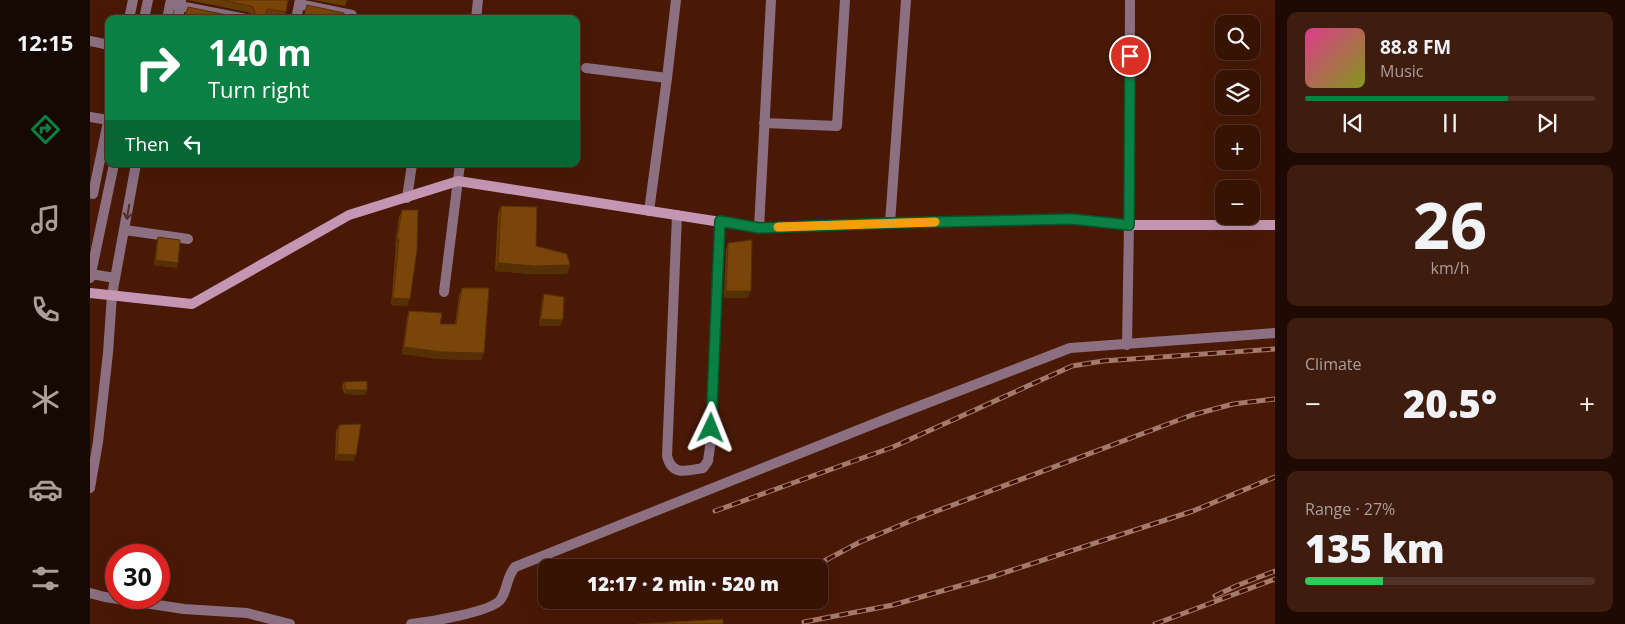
<!DOCTYPE html>
<html lang="en">
<head>
<meta charset="utf-8">
<style>
	:root { --surface:#371304; --page:#3e1c0e; --text:#f1f3f6; --muted:#aa9e9a; --line:#513226; --accent:#0b8043 }
	body { margin:0; font-family:"Open Sans",sans-serif; background:var(--page); color:var(--text); height:100vh; display:flex; flex-direction:column; font-size:19px; white-space:nowrap }
	* { box-sizing:border-box; margin:0 }
	p { font-size:16px; color:var(--muted) }
	.icon { flex:none; width:28px; height:28px; fill:none; stroke:currentColor; stroke-width:2; stroke-linecap:round; stroke-linejoin:round }
	.map { position:relative; flex:1; overflow:hidden }
	.panel { display:flex; flex-direction:column; gap:12px; padding:12px; background:#1e0a02; width:350px }
	.panel>* { flex:none }
	.top-card { position:absolute; left:15px; top:15px; width:475px; height:152px; border-radius:10px; box-shadow:0 5px 20px #0002,0 0 0 1px var(--line); background:#0b8043; color:#fff; overflow:hidden }
	.controls { position:absolute; left:1125px; top:15px; display:grid; gap:10px }
	.controls a { display:grid; place-items:center; width:45px; height:45px; border-radius:10px; background:var(--surface); box-shadow:0 5px 20px #0002,0 0 0 1px var(--line); font-size:25px }
	.speed { position:absolute; left:15px; top:544px; display:flex; gap:10px; font-size:25px; font-weight:700; text-align:center }
	.speed>* { display:grid; place-content:center; width:65px; height:65px; border-radius:50%; background:var(--surface); box-shadow:0 5px 20px #0002,0 0 0 1px var(--line); line-height:1 }
	.speed .limit { border:8px solid #d22; background:#fff; color:#111 }
	.pin { position:absolute; display:grid; place-items:center; width:42px; height:42px; color:#fff; margin:-21px; border:2px solid #fff; border-radius:50%; box-shadow:0 1px 5px #0007 }
	.me { position:absolute; width:55px; margin:-28px; rotate:2deg; stroke-linejoin:round; filter:drop-shadow(0 0 4px #0008) }
	.turn { display:flex; align-items:center; gap:18px; height:105px; padding:0 20px; font-size:22px }
	.turn .icon { width:65px; height:65px; stroke-width:2.5 }
	.turn b { display:block; font-size:35px; line-height:42px }
	.then { display:flex; align-items:center; height:48px; padding:0 20px; background:#0003; gap:10px; font-size:19px }
	.big { font-size:38px; font-weight:800; line-height:1.1 }
	.panel .tile { flex:1; display:flex; flex-direction:column; justify-content:center; gap:8px; min-width:0; padding:0 18px; border-radius:10px; background:var(--page) }
	.panel .dial { align-items:center; gap:0 }
	.dial b { font-size:65px; line-height:1 }
	.song { display:flex; align-items:center; gap:15px }
	.cover { width:60px; height:60px; border-radius:8px; background:linear-gradient(135deg,hsl(330 70% 55%),hsl(70 70% 35%)) }
	.played { height:5px; border-radius:2px; background:linear-gradient(90deg,var(--accent) 70%,var(--line) 70%) }
	.keys { display:flex; justify-content:space-around; direction:ltr }
	.heat { display:flex; justify-content:space-between; align-items:center; font-size:28px; direction:ltr }
	.charge { height:8px; border-radius:4px; background:linear-gradient(90deg,#34c759 27%,var(--line) 0) }
	.trip { position:absolute; left:448px; top:559px; width:290px; height:50px; border-radius:10px; background:var(--surface); box-shadow:0 5px 20px #0002,0 0 0 1px var(--line); font-weight:800; line-height:50px; text-align:center }
	main { display:flex; flex:1; min-height:0 }
	.menu { display:flex; flex-direction:column; width:90px; justify-content:space-around; align-items:center; background:#160802; color:var(--muted) }
	.menu .icon { width:35px; height:35px }
	.menu .on { color:var(--accent) }
	.menu b { font-size:22px; color:var(--text) }
	.map>svg:first-child { display:block }
	.lines { fill:none; stroke-linecap:round; stroke-linejoin:round }
	.street { stroke:#8c7082; stroke-width:10 }
	.secondary { stroke:#c496b3; stroke-width:10 }
	.rail-casing { stroke:#a67a6a; stroke-width:5 }
	.rail { stroke:#3e0e00; stroke-width:3; stroke-dasharray:9; stroke-linecap:butt }
	.wall { fill:#693b08 }
	.shaded-wall { fill:#553006 }
	.building { fill:#7a4509; stroke:#553006 }
	.oneway { stroke:#552b27 }
	.route-casing { stroke:#07532c; stroke-width:12 }
	.route { stroke:#0b8043; stroke-width:9 }
	.slow { stroke:#f59e0b; stroke-width:9 }
</style>
</head>
<body>
<main>
<nav class="menu">
<b>12:15</b>
<svg class="icon on" aria-label="directions" viewBox="0 0 24 24"><path d="M12 3l9 9-9 9-9-9zM9 14v-3h6M13 9l2 2-2 2"/></svg>
<svg class="icon" aria-label="music" viewBox="0 0 24 24"><path d="M9 18V5l10-2v13"/><circle cx="6" cy="18" r="3"/><circle cx="16" cy="16" r="3"/></svg>
<svg class="icon" aria-label="phone" viewBox="0 0 24 24"><path d="M5 4h4l2 5-3 2q2 4 5 5l2-3 5 2v4C11 20 4 13 5 4z"/></svg>
<svg class="icon" aria-label="climate" viewBox="0 0 24 24"><path d="M12 3v18M4 7l16 10M4 17L20 7"/></svg>
<svg class="icon" aria-label="car" viewBox="0 0 24 24"><path d="M5 17H2v-5l4-1 3-4h7l3 4 3 1v5h-3M9 17h6M6 11h13"/><circle cx="7" cy="17" r="2"/><circle cx="17" cy="17" r="2"/></svg>
<svg class="icon" aria-label="filters" viewBox="0 0 24 24"><path d="M4 7h16M4 17h16"/><circle cx="9" cy="7" r="2"/><circle cx="15" cy="17" r="2"/></svg>
</nav>
<div class="map">
<svg width="1185" height="624" viewBox="0 0 1185 624">
	<rect width="100%" height="100%" fill="#491906"/>
	<g class="lines">
		<path class="street" d="M80,4L156,19
			M209,4L262,15
			M39,19L43,0
			M54,19L58,0
			M77,19L81,0
			M88,19L91,1
			M206,19L210,0
			M386,19L388,0
			M0,41L19,45
			M496,68L577,78
			M0,117L18,120
			M674,123L747,126L755,0
			M3,194L19,117
			M317,198L322,164
			M559,211L577,78L586,0
			M587,215L577,456C582,476 596,471 613,468L618,461L620,447L630,221
			M800,223L816,0
			M669,228L681,0
			M35,230L98,239
			M1,274L25,278
			M0,278L24,164
			M354,292L370,164
			M1037,345L1039,225L1040,0
			M0,488L8,442L18,353L22,295L46,164
			M0,593L15,597L94,609L157,613L200,624
			M321,624C338,622 403,612 411,599C418,588 416,578 425,567L801,417L980,348L1185,333"/>
		<path class="secondary" d="M0,293L102,304L259,215L368,181L669,228L800,223L981,219L1039,225H1185"/>
		<defs>
			<path id="rail" d="M625,511L803,447L982,366L1013,361L1185,349
				M721,568L770,542L823,520L1102,415L1143,404L1185,399
				M1125,596L1146,586L1185,571
				M714,622L803,605L904,576L1103,511L1185,477
				M1065,624L1185,579"/>
		</defs>
		<use href="#rail" class="rail-casing"/>
		<use href="#rail" class="rail"/>
	</g>
	<path class="wall" d="M98,0H198L196,12L193,19L176,16L162,18L161,14L157,12Z
		M224,0H257L255,6Z
		M411,206L446,246L477,274H442L405,271L408,214Z
		M312,210L317,306L301,305L306,246L305,245L309,217Z
		M68,237L87,268L64,265L67,241Z
		M638,243L658,298H634L636,250Z
		M372,288L394,353L391,360L349,359L312,354L317,317L319,311L350,324H365L369,295Z
		M454,294L473,320L470,326H449L452,300Z
		M254,382L277,390L275,395L254,394L252,386Z
		M249,425L264,461L245,460L246,432Z"/>
	<path class="shaded-wall" d="M307,239H309L306,246L305,245Z
		M66,260L88,263L87,268L64,265Z
		M408,263L480,265L477,274H442L405,271Z
		M636,291H661L658,298H634Z
		M303,298L320,299L317,306L301,305Z
		M451,319L473,320L470,326H449Z
		M314,347L394,353L391,360L349,359L312,354Z
		M256,390H277L275,395L254,394Z
		M247,454L266,455L264,461L245,460Z"/>
	<path class="building" d="M132,0H198L196,12L177,9L175,19H158L163,17L165,13L163,7L160,6Z
		M217,5L254,13L253,19H210L214,16Z
		M98,7L156,19H94Z
		M411,206L447,207L446,246L477,254L480,265L445,266L408,263Z
		M312,210H328L327,250L320,299L303,298L309,239H307Z
		M68,237L90,240L88,263L66,260Z
		M662,240L661,291H636L638,243Z
		M372,288H399L394,353L352,352L314,347L319,311L352,313L350,324H366Z
		M454,294L474,297L473,320L451,319Z
		M277,381V390H256L254,382Z
		M271,424L266,455L247,454L249,425Z
		M633,619V624H548Z"/>
	<defs><path id="oneway-shaft" d="M-6 0H5M1.5-3L5.5 0L1.5 3" fill="none" stroke-width="1.6" stroke-linecap="round" stroke-linejoin="round" transform="scale(1.25)"/></defs>
	<use class="oneway" href="#oneway-shaft" transform="translate(38 212) rotate(100)"/>
	<g class="lines">
		<defs>
			<path id="route" d="M621,428L630,221L669,228L800,223L981,219L1039,225L1040,56"/>
		</defs>
		<use href="#route" class="route-casing"/>
		<use href="#route" class="route"/>
		<path class="slow" d="M688,227L845,222"/>
	</g>
</svg>
<div class="controls">
<a><svg class="icon" aria-label="search" viewBox="0 0 24 24"><circle cx="10" cy="10" r="6"/><path d="M15 15l6 6"/></svg></a>
<a><svg class="icon" aria-label="layers" viewBox="0 0 24 24"><path d="M12 4l9 5-9 5-9-5zM3 14l9 5 9-5"/></svg></a>
<a>+</a>
<a>−</a>
</div>
<div class="speed"><div class="limit">30</div></div>
<div class="pin" style="left:1040px;top:56px;background:#d93025"><svg class="icon" aria-label="arrive" viewBox="0 0 24 24"><path d="M6 21V4h12l-3 4 3 4H6"/></svg></div>
<svg class="me" style="left:621px;top:428px" viewBox="-20 -20 40 40"><path d="M0-17L14 15 0 8-14 15z" fill="#0b8043" stroke="#fff" stroke-width="4"/></svg>
<div class="trip">12:17 · 2 min · 520 m</div>
<div class="top-card">
<div class="turn"><svg class="icon" aria-label="right" viewBox="0 0 24 24"><path d="M7 20v-9h11M14 6l5 5-5 5"/></svg><div><b>140 m</b>Turn right</div></div>
<div class="then">Then<svg class="icon" aria-label="left" viewBox="0 0 24 24"><path d="M17 20v-9H6M10 6l-5 5 5 5"/></svg></div>
</div>
</div>
<section class="panel">
<div class="tile">
<div class="song"><i class="cover"></i><div><b>88.8 FM</b><p>Music</p></div></div>
<div class="played"></div>
<div class="keys"><svg class="icon" aria-label="previous" viewBox="0 0 24 24"><path d="M18 5L8 12l10 7zM5 5v14"/></svg><svg class="icon" aria-label="pause" viewBox="0 0 24 24"><path d="M8 5v14M16 5v14"/></svg><svg class="icon" aria-label="next" viewBox="0 0 24 24"><path d="M6 5l10 7-10 7zM19 5v14"/></svg></div>
</div>
<div class="tile dial"><b>26</b><p>km/h</p></div>
<div class="tile"><p>Climate</p>
<div class="heat"><a>−</a><b class="big">20.5°</b><a>+</a></div>
</div>
<div class="tile"><p>Range · 27%</p><b class="big">135 km</b><div class="charge"></div></div>
</section>
</main>
</body>
</html>
